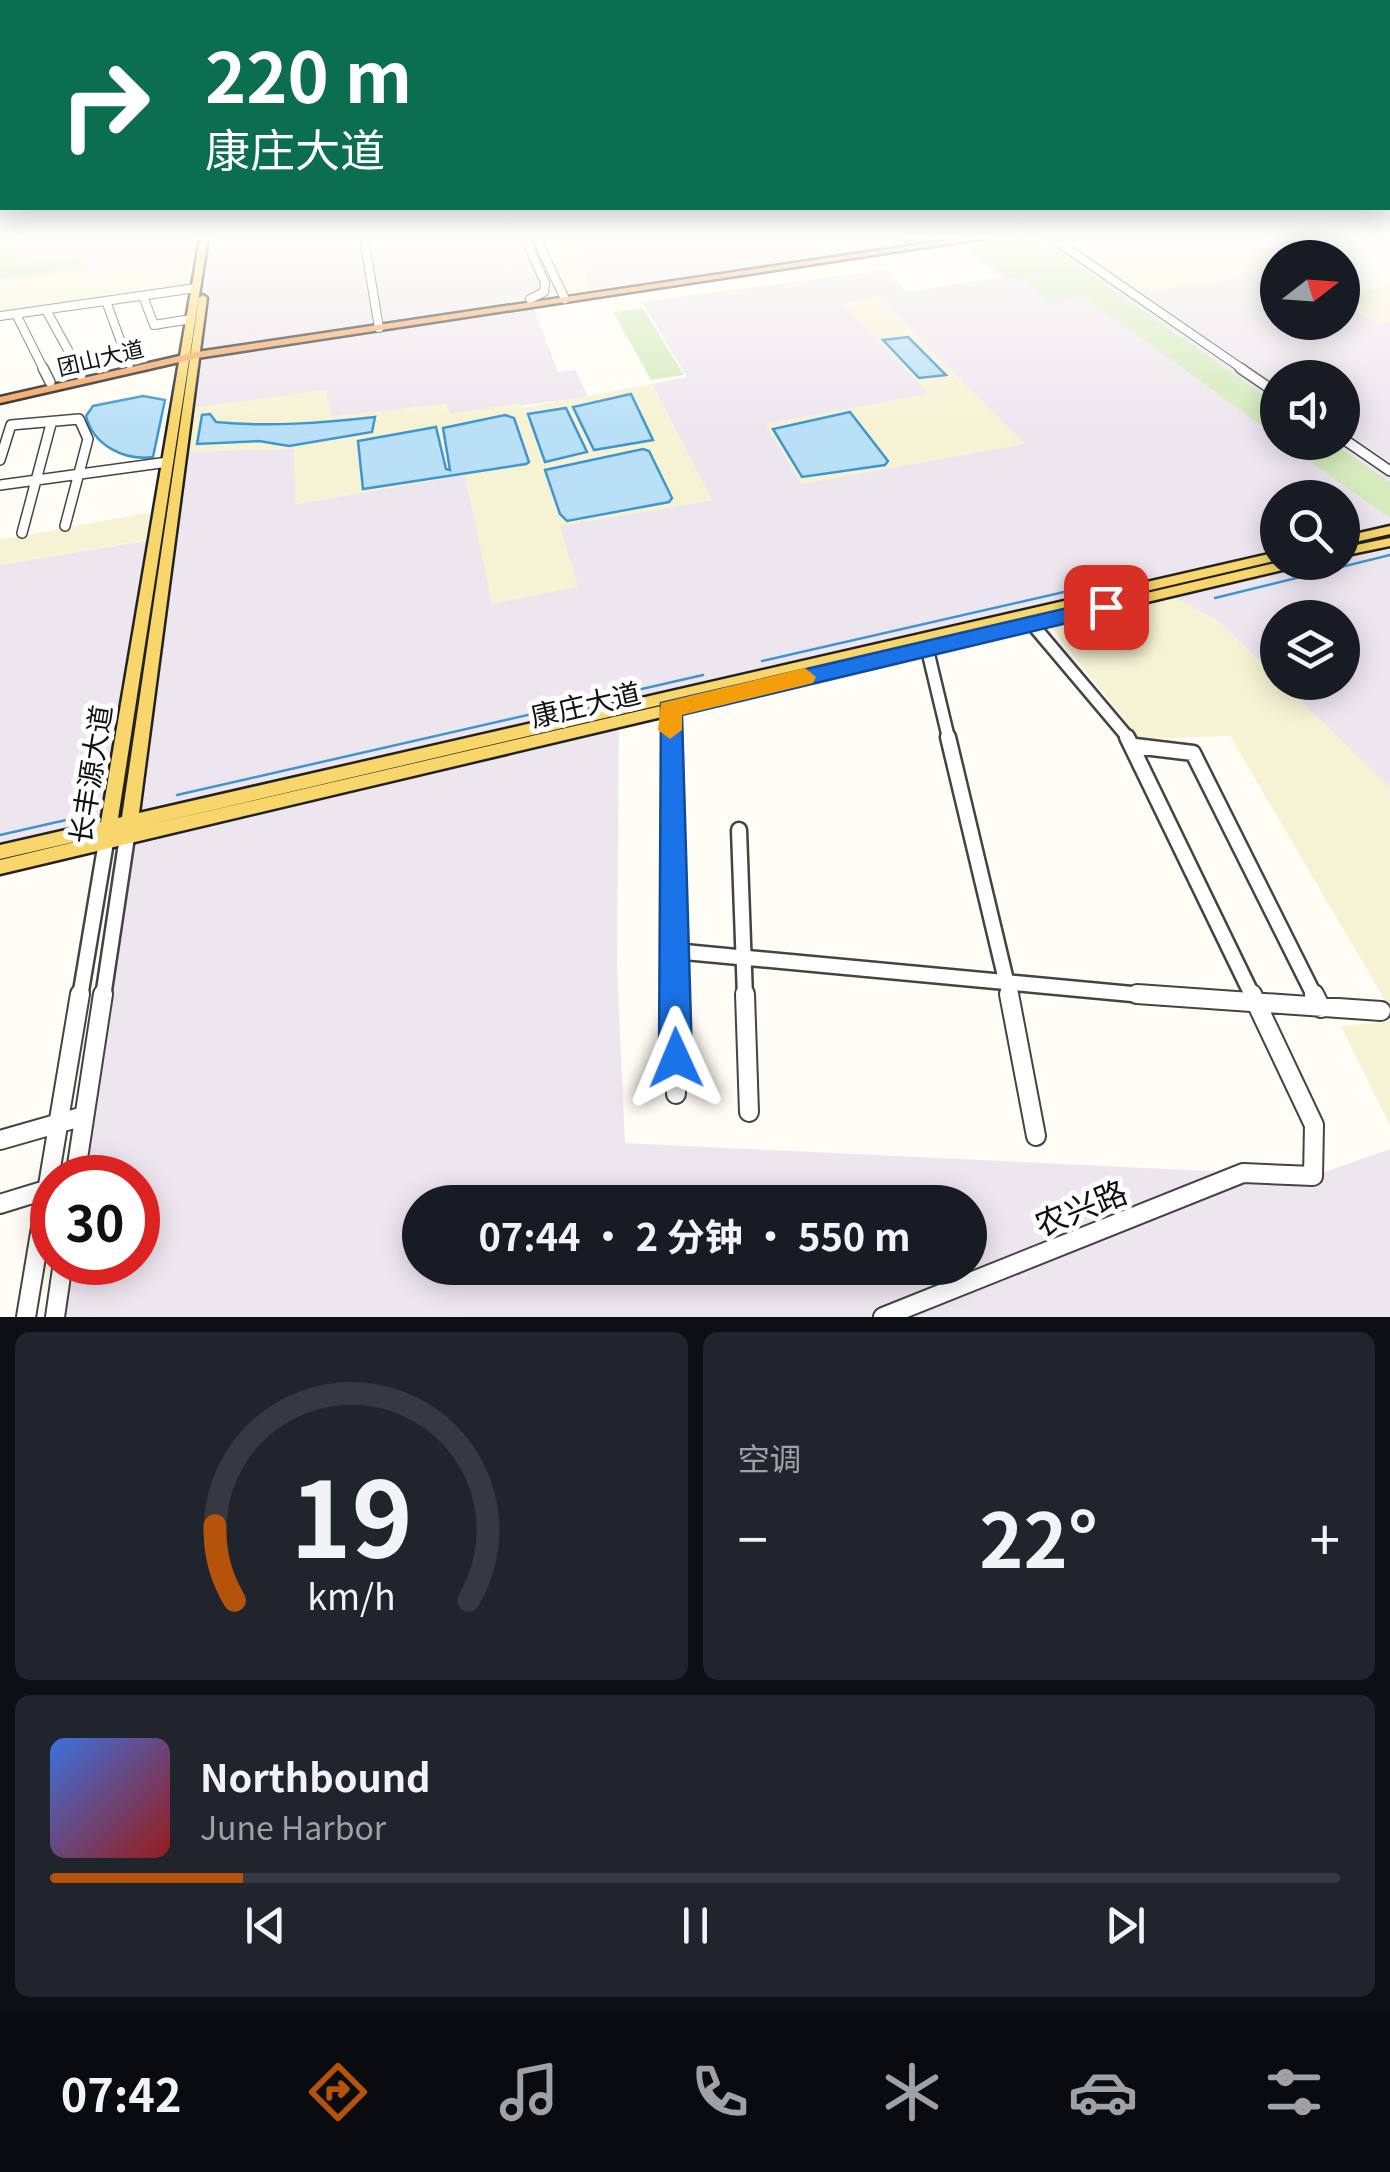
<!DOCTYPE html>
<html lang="zh">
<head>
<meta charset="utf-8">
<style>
	:root { --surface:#171b24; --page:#20242c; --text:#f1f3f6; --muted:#9ea1a6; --line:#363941; --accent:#b45309 }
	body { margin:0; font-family:Georgia,"Noto Sans SC",serif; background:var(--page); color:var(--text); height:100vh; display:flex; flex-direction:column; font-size:38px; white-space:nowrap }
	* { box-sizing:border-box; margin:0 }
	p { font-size:32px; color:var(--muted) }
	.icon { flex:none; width:55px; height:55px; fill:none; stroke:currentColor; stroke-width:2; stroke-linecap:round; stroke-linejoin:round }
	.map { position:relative; height:1317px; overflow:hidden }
	.side { display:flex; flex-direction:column; gap:15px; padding:15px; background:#0d0f14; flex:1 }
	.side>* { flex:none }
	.guide { position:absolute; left:0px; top:0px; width:1390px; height:210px; box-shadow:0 5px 25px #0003; background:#0b6e4f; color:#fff; overflow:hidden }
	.needle { width:65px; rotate:73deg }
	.fabs { position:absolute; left:1260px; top:240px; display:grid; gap:20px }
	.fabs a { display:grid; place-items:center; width:100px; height:100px; border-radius:50%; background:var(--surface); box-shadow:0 5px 25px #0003; font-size:50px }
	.speed { position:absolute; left:30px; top:1155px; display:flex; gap:20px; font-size:50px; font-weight:700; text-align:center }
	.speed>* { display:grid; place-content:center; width:130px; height:130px; border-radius:50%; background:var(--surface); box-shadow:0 5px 25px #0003; line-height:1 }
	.speed .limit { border:15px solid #d22; background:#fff; color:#111 }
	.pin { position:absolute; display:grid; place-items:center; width:85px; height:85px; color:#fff; margin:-42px; border-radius:20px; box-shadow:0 5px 15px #0006 }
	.me { position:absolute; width:110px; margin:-55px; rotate:359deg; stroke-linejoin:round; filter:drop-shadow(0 0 8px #0008) }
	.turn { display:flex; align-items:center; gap:35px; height:210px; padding:0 40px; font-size:45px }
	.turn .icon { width:130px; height:130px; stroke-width:2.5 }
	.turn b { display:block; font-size:70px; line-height:85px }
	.big { font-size:75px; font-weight:700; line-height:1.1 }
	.side .card { flex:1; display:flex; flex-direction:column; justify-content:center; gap:15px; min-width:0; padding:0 35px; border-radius:15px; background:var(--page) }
	.side .dial { align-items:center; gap:0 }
	.dial svg { height:260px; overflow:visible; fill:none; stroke:var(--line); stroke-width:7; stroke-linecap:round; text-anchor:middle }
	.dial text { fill:var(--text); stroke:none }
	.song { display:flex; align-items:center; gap:30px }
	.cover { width:120px; height:120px; border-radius:15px; background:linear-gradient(135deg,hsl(220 70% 55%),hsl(0 70% 35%)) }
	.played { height:10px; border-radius:5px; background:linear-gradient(90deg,var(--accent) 15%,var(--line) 15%) }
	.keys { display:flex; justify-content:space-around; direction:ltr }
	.heat { display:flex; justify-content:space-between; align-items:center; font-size:55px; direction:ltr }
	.side .tiles { flex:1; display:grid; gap:15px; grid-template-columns:1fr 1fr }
	.card:last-child { grid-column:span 2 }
	.trip { position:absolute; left:402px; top:1185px; width:585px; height:100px; border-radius:50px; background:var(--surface); box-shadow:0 5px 25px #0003; font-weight:700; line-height:100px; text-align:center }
	.tabs { display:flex; height:160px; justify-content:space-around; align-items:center; background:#090b0e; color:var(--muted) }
	.tabs .icon { width:70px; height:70px }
	.tabs .on { color:var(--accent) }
	.tabs b { font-size:45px; color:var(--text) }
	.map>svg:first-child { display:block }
	.industrial { fill:#eee6ef; fill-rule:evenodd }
	.farmland { fill:#f6f3d4 }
	.green { fill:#d5ebbd }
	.water { fill:#b9e0f7; stroke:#3f96cf; stroke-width:2.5 }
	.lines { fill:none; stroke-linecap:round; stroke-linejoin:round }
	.stream { stroke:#3f96cf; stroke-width:2.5 }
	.minor-far4-casing { stroke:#444; stroke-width:10 }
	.minor-far3-casing { stroke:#444; stroke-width:12 }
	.minor-far2-casing { stroke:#444; stroke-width:16 }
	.minor-far1-casing { stroke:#444; stroke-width:19 }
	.minor-casing { stroke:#444; stroke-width:22 }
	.major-casing { stroke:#222; stroke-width:5 }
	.highway-casing { stroke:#222; stroke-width:5 }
	.minor-far4 { stroke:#fff; stroke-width:8 }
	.minor-far3 { stroke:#fff; stroke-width:9 }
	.minor-far2 { stroke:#fff; stroke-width:11 }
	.minor-far1 { stroke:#fff; stroke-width:14 }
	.minor { stroke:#fff; stroke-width:18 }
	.major { fill:#f9d66b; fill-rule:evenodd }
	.highway { fill:#f5a25d; fill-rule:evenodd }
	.shaded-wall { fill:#3f3936 }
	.route { fill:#1a73e8; stroke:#114b97; stroke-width:2.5 }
	.slow { fill:#f59e0b }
	.labels { text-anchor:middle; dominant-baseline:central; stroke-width:10; stroke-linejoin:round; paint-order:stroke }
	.far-street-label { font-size:22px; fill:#111; stroke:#fff }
	.street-label { font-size:28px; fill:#111; stroke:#fff }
	.near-street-label { font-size:32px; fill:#111; stroke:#fff }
</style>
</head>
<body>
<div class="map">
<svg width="1390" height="1317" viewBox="0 0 1390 1317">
	<rect width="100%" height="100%" fill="#fffdf5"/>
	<path class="industrial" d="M0,238H532L558,294L197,350L208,259L0,282Z
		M580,238H949L588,290Z
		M981,238H1052L1131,293L1277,272L1278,322H1342L1343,303L1377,324L1390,321V530L1343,541L1342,498H1278L1277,556L130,822L182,451L294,449L296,504L465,475L493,604L559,526L711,500L652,384L687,377L642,302L884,270L907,292L1001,277L956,242ZM877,297L1024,443V444L766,424L930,394L844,304ZM1278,378H1342V442H1278Z
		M532,304L558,372L576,370L588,397L451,414L445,404L330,417L326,391L189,408L197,355Z
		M155,539L109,827L0,852V565Z
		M1390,542V788L1282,683L1342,682V618H1278L1277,678L1218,621L1166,593L1299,563L1342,562L1343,552Z
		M619,721L617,966L625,1143L1313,1176L1390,1149V1317H55L63,1263L138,1262V1178L75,1177L127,837ZM420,1202H970V1268H420Z"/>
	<path class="farmland" d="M536,238H580L588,290L562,294Z
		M1052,238H1075L1093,250L1255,241L1277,263V272L1131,293Z
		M192,261L186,287L0,314V282Z
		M1390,284V321L1377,324L1343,303V299Z
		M876,297L1025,444L802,484L765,424L929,394L843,303Z
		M652,384L712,500L560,526L578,587L492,604L465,475L295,504L294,449L182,451L189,408L326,390L331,417L445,404L451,414L519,403L522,408Z
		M151,512L145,540L0,565V540Z
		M1166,593L1218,621L1390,788V1009L1230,736L1140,739L1046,621Z
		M1390,1022V1126L1341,1026Z"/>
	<path class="green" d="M0,238H25L14,265L80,257L87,268L0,278Z
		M996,238H1038L1277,404V437L1084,296L1048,301L1019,277L1007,279L961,243Z
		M643,308L684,375L651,380L613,312Z
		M1284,443H1332L1390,482V518Z"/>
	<path class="water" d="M908,337L946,375L919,378L883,340Z
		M631,394L653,440L594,450L573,407Z
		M143,396L165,400L153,457C124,461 93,445 86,416L93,406Z
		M566,408L587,452L545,462L528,414Z
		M850,412L888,461L885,465L802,477L773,429Z
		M210,414L216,422C269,427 322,423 375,417L372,432L289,446L259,441L197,444L202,415Z
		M505,415L514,418L529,462L526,464L363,489L358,441L436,427L446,469L450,470L443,428Z
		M643,449L649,451L672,498L669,502L567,521L560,514L545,470Z"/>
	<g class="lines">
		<path class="stream" d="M1215,598L1390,555
			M762,661L1112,581
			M177,795L703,675
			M0,835L66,820"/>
		<defs>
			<path id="minor-far4" d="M364,238L379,328
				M525,238L545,283L544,292L530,299
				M536,238L565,299
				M1052,238L1244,370
				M143,296L154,325L191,319
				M106,301L129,364
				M46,310L79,370
				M16,314L44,370
				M0,316L196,288"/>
			<path id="minor-far3" d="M43,368L50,382
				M77,368L81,375
				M1240,368L1278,394
				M1342,438L1390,471
				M0,460L11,425L79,419L88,439L65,526
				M0,485L168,462
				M22,533L51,424"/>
			<path id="minor-far2" d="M1027,618L1130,740
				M927,648L949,740
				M670,709V740"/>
			<path id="minor-far1" d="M670,737L674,997
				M948,737L1010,997
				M1127,737L1253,997
				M1135,746L1193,753L1315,997
				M739,830L745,997
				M674,951L1164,997
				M80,997L106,842
				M103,997L127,837"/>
			<path id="minor" d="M674,994L676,1094
				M745,994L749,1112
				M1009,994L1036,1136
				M1137,994L1381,1011
				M1314,994L1321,1008
				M0,1140L84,1116
				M75,1178L103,994
				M0,1204L52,1188
				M26,1317L80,994
				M55,1317L63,1262
				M883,1317L1243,1173L1313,1176L1314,1125L1252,994"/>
			<path id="major" d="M200,238H208L118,818L122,817L199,298L203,295L207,298L139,813L1278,552V560L136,828L1280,562H1305L1299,566L0,874V860L100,836L0,859V845L101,822Z
				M1390,526V534L1342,545V537Z
				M1390,538V546L1342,556V548Z"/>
			<path id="highway" d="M962,238H985L197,358L0,403V397L197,352Z"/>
		</defs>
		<use href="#minor-far4" class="minor-far4-casing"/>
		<use href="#minor-far3" class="minor-far3-casing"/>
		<use href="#minor-far2" class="minor-far2-casing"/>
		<use href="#minor-far1" class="minor-far1-casing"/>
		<use href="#minor" class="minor-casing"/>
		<use href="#major" class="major-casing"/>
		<use href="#highway" class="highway-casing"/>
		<use href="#minor-far4" class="minor-far4"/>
		<use href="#minor-far3" class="minor-far3"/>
		<use href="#minor-far2" class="minor-far2"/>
		<use href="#minor-far1" class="minor-far1"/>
		<use href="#minor" class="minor"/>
		<use href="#major" class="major"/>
		<use href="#highway" class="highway"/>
	</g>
	<path class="shaded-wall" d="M904,238H934L903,243Z"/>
	<linearGradient id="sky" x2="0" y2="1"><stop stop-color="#95c6ee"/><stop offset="0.56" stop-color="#fffefa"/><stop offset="1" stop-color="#fffefa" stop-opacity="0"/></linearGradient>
	<rect width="1390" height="423" fill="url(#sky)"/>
	<path class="route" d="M1106,599L1113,602V612L682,715L692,1058L687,1069L676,1074L664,1069L659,1058L661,703Z"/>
	<path class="slow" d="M805,668L816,677L813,683L682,715V730L670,739L658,730L661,703Z"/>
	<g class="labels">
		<g class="far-street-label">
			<text transform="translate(100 356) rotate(-13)">团山大道</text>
		</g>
		<g class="street-label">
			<text transform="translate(585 703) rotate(-13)">康庄大道</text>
			<text transform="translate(89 774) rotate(-81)">长丰源大道</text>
		</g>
		<g class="near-street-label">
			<text transform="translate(1080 1206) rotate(-22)">农兴路</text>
		</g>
	</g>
</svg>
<div class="fabs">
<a><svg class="needle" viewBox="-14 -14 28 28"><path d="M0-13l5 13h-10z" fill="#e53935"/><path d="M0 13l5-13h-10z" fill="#9ea1a6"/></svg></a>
<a><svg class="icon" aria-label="sound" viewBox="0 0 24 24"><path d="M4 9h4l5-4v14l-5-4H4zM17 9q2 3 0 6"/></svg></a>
<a><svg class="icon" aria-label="search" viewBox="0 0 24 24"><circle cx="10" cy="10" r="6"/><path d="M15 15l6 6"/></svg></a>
<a><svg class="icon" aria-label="layers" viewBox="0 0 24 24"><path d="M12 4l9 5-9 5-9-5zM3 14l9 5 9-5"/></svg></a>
</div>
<div class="speed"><div class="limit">30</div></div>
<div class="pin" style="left:1106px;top:607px;background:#d93025"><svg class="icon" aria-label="arrive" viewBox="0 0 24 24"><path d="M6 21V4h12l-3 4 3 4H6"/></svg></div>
<svg class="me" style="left:676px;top:1058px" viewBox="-20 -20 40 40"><path d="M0-17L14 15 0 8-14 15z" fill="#1a73e8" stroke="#fff" stroke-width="4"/></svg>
<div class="trip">07:44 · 2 分钟 · 550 m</div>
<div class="guide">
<div class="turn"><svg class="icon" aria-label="right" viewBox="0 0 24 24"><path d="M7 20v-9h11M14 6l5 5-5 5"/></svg><div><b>220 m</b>康庄大道</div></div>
</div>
</div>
<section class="side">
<div class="tiles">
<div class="card dial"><svg viewBox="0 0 100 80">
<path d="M14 69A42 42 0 1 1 86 69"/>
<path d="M14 69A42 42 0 0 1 8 46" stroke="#b45309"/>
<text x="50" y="56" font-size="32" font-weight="700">19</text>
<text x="50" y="72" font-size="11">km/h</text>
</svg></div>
<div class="card"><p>空调</p>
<div class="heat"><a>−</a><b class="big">22°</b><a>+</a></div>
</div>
<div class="card">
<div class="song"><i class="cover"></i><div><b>Northbound</b><p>June Harbor</p></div></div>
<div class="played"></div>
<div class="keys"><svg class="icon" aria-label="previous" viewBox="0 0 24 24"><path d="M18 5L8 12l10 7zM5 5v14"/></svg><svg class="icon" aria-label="pause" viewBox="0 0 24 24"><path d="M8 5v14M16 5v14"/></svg><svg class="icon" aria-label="next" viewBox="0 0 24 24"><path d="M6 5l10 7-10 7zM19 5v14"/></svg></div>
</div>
</div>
</section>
<nav class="tabs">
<b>07:42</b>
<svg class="icon on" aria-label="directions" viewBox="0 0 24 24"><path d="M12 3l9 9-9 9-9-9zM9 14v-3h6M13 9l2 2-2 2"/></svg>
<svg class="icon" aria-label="music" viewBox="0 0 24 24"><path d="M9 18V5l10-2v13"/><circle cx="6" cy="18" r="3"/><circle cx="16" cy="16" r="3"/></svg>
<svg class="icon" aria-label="phone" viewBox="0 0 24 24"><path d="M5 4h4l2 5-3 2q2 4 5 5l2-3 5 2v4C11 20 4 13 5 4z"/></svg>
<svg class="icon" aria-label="climate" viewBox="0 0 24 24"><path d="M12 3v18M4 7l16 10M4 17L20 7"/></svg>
<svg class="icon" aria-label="car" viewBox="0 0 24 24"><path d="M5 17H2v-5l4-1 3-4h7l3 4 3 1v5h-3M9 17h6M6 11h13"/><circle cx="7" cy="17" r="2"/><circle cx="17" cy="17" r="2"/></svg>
<svg class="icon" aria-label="filters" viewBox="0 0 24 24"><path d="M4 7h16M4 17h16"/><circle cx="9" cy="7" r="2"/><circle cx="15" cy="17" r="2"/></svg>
</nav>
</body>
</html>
